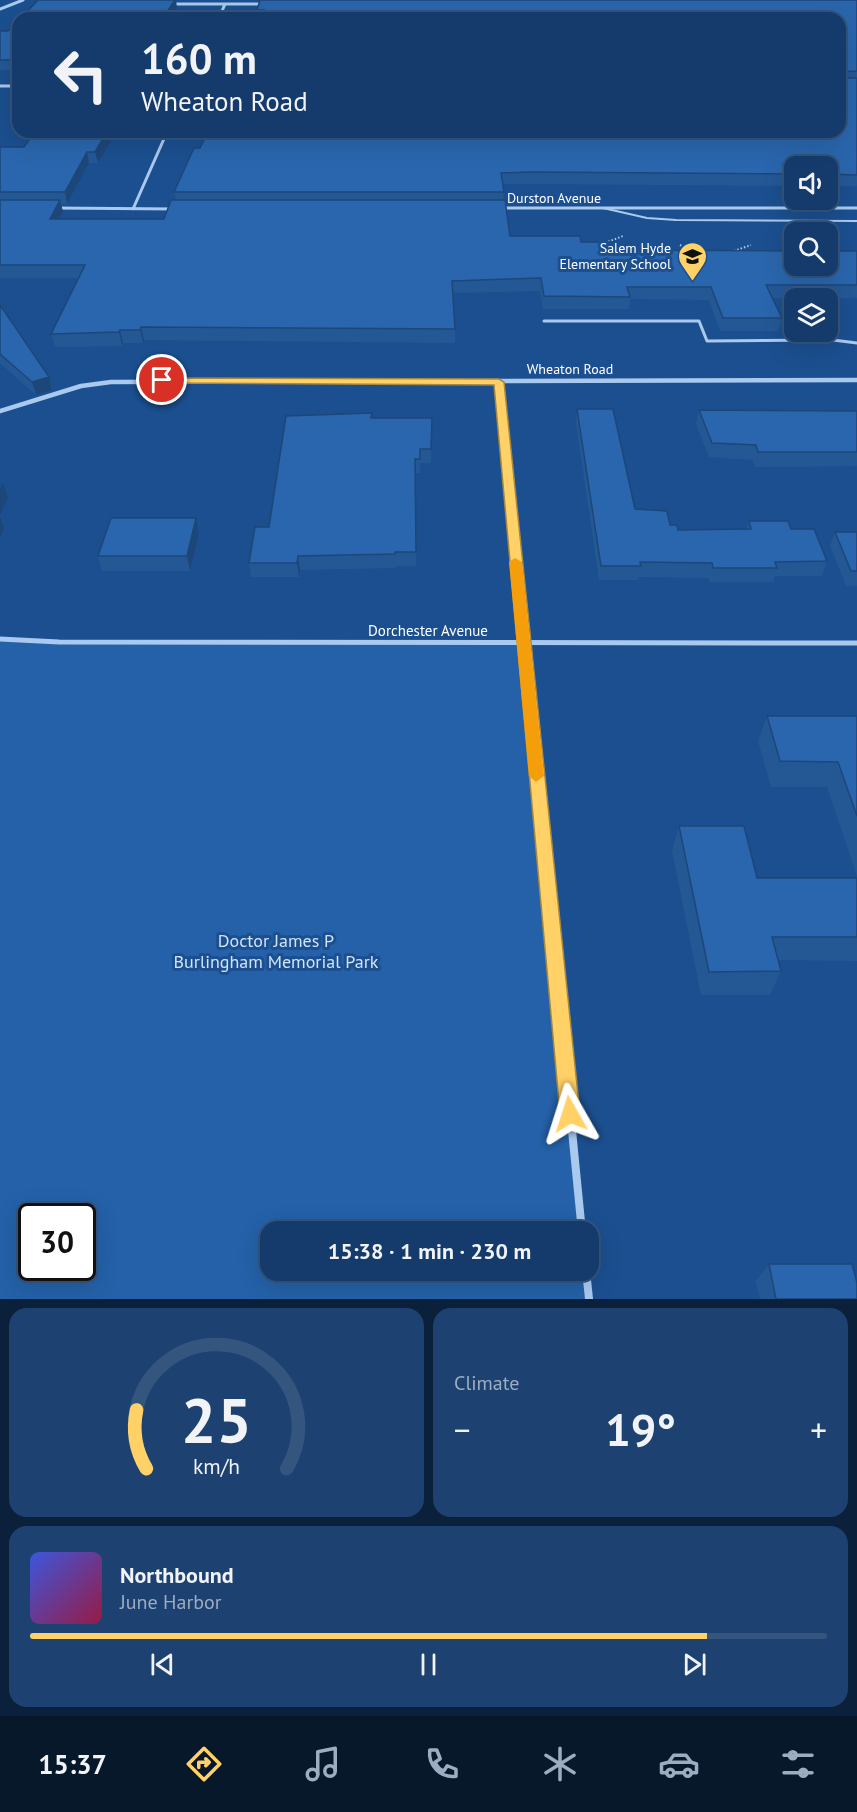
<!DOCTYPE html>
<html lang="en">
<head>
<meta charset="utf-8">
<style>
	:root { --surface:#143b6b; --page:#1d4271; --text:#f1f3f6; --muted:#9dadc1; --line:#33557e; --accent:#ffd166 }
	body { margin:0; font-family:"PT Sans",sans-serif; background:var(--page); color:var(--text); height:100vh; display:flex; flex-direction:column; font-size:22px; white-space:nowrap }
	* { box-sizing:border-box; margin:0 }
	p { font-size:20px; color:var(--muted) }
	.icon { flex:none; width:33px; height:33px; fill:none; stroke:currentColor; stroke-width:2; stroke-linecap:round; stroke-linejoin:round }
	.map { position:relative; height:1299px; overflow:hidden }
	.details { display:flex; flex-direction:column; gap:9px; padding:9px; background:#0b203b; flex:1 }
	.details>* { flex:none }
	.top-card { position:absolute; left:12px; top:12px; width:834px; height:126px; border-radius:18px; box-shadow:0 6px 24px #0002,0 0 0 2px var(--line); background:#143b6b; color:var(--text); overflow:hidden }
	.tools { position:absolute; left:784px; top:156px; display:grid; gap:12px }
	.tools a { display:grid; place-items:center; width:54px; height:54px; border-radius:12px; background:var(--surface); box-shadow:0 6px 24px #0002,0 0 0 2px var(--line); font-size:30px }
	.speed { position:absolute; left:18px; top:1203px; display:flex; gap:12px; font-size:30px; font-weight:700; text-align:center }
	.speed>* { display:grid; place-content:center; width:78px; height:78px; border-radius:50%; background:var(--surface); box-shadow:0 6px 24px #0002,0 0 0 2px var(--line); line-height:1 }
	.speed .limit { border:3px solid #111; border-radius:9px; background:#fff; color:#111 }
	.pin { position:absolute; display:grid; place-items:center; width:51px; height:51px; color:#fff; margin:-26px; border:3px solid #fff; border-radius:50%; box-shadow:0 2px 6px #0007 }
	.me { position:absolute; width:66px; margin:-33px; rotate:354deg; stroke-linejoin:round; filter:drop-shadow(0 0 4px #0008) }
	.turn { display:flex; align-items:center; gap:21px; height:126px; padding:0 30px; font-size:27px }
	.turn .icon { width:78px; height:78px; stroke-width:2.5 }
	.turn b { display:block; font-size:42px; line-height:51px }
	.big { font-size:45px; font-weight:700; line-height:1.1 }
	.details .card { flex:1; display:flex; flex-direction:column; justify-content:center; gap:9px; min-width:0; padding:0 21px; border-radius:18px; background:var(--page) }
	.details .dial { align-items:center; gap:0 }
	.dial svg { height:156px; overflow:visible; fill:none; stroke:var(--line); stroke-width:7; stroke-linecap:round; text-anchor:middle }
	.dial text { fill:var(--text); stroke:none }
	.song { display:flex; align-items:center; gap:18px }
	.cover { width:72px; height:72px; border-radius:9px; background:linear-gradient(135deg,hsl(230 70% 55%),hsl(340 70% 35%)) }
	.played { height:6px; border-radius:3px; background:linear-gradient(90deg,var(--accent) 85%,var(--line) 85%) }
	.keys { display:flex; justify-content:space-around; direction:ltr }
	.heat { display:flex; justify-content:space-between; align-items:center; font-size:33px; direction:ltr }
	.details .tiles { flex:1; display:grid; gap:9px; grid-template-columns:1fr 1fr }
	.card:last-child { grid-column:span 2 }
	.trip { position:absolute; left:260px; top:1221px; width:339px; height:60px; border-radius:18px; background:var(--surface); box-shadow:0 6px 24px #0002,0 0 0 2px var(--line); font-weight:700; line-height:60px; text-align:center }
	.dock { display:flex; height:96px; justify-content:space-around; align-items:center; background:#08182b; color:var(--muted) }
	.dock .icon { width:42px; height:42px }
	.dock .on { color:var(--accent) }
	.dock b { font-size:27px; color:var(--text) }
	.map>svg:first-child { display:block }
	.green { fill:#2461a8; fill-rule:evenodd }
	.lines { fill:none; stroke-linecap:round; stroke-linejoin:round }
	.path-far1 { stroke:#a9c9ee; stroke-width:2; stroke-dasharray:1.5 2; stroke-linecap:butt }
	.path { stroke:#a9c9ee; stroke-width:3; stroke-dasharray:2 3; stroke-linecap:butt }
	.service-far1 { stroke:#a9c9ee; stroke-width:2 }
	.service { stroke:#a9c9ee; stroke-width:3 }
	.minor-far4 { stroke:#a9c9ee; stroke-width:3 }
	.minor-far3 { stroke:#a9c9ee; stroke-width:4.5 }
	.minor-far2 { stroke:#a9c9ee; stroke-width:5 }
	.minor-far1 { stroke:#a9c9ee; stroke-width:7 }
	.minor { stroke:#a9c9ee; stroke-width:8 }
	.wall { fill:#245895 }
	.shaded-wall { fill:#1d4779 }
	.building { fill:#2a66ad; stroke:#1d4779; stroke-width:1.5 }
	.route { fill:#ffd166; stroke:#a68842; stroke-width:1.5 }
	.slow { fill:#f59e0b }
	.labels { text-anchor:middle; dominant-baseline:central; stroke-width:6; stroke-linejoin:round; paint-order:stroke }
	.far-street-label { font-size:14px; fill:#fff; stroke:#1b4f8f }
	.far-poi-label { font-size:14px; fill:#fff; stroke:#1b4f8f; text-anchor:end }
	.street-label { font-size:15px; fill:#fff; stroke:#1b4f8f }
	.near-park-label { font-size:18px; fill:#cfe3fa; stroke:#1b4f8f }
</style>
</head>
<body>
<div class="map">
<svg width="857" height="1299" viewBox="0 0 857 1299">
	<rect width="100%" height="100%" fill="#1b4f8f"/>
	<path class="green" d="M0,639L60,642H523L582,1231L270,1232V1270L586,1271L589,1299H0ZM32,1216H82V1268H32Z"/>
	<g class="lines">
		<path class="path-far1" d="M605,243L623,236
			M680,245L691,251
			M734,251L751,245"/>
		<path class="path" d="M689,250L694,253
			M733,252L738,250"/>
		<path class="service-far1" d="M603,208L647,218L676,220L857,221"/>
		<path class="service" d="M544,321H699L707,341L833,340L857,343"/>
		<path class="minor-far4" d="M169,4H267
			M0,9L23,0
			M219,18L225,4
			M0,86H18
			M55,208L176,209
			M499,208H857
			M133,209L167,132"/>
		<path class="minor-far3" d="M499,382L504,429
			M0,411L81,386L111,382L857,380"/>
		<path class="minor-far2" d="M503,427L526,654
			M0,639L59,642L857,643"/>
		<path class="minor-far1" d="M525,652L553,939"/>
		<path class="minor" d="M553,937L582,1232
			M586,1270L589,1299"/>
	</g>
	<path class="wall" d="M857,0V186H828V166H795V186L531,184H503L504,192L503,200L510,236L581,242L618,250L857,251V298H772L782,318L778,331H720L709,300L630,299L629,309H543L540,291L453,293L455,329V343L144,340L143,343H123L122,346L55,347L51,334L79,278H0V147H24L35,132H116L98,163H89L67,204H61L63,212L59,219H164L176,200L174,192L200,148L840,18H258L257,10Z
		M18,21V70H0V31H8Z
		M0,305L52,390L36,395L0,363Z
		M577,409L635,509L678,530L746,529L749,521L791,529L827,561L822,576H775L773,582H710L708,578L639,577L638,580H599L576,423Z
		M699,410L857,411V466L755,467L752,460L709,457L696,424Z
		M372,413V418H432L431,463H420V473H416V566H396V568L300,570L299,577H251L249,563L269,527Z
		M196,518L199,533L190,571H102L98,556Z
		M835,532H857V586H846L830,546Z
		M767,716H857V876L827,787H771L758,741Z
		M679,826L757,878H857V961L778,960L781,971L770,995H701L672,851Z
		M769,1264L857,1299H760L756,1281Z"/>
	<path class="shaded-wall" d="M175,0H176L177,8L171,18H163Z
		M107,132H116L98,163L95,152Z
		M87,152L89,163L67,204L65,192Z
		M60,200L63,212L53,231L50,219Z
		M141,327L144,340L143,343L140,330Z
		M120,330L123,343L122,346L119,332Z
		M49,377L52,390L36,395L32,382Z
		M3,483L8,498L0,515V489Z
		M0,516L4,528L0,538Z
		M196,518L199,533L190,571L187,556Z
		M298,556L300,570L299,577L297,563Z"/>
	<path class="building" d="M38,0H175L163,18H21Z
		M260,0H857V71L840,72V18H260L264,10H257Z
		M18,21V60H0V31H8Z
		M840,73L843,78H857V175L828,174V166H795V174L532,172L501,173L504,192H174L194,148H200L208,132H840Z
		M35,132H107L95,152H87L65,192H0V147H24Z
		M0,200H60L50,219H164L171,200H505L510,236H580L581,242H615L618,250L795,251V266H828V251H857V285H766L782,318H723L711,287H627L630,297L544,296L541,278L452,281L455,329L141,327L140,330H120L119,332L51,334L85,265H0Z
		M0,305L49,377L32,382L0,354Z
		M577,409H613L635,509L667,511L670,525H677L678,530L751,529L749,521H788L791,529H814L827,561L775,562L777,568H713L712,563L640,562L641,566H601Z
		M699,410L857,411V452H758L756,445L712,443Z
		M372,413L371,418H432L431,449H420V459H415L416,552H395V554L298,556L297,563H249L255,527H269L286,416Z
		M111,518H196L187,556H98Z
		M835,532H857V571H851Z
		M767,716H857V816L838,762L780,761Z
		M679,826H744L757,878H857V937H772L781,971L709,972Z
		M769,1264H852L857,1283V1299H776Z"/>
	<path class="route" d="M159,378L499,379L504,382L580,1114L577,1121L570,1123L563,1121L560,1114L494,385L162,383L159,382Z"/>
	<path class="slow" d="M515,558L522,562L544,776L536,782L529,776L509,562Z"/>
	<defs>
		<symbol id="school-pin" viewBox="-11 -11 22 30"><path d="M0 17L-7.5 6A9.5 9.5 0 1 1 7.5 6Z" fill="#ffd166" stroke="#1b4f8f"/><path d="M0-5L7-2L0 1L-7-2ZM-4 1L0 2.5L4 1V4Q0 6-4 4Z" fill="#111"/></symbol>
	</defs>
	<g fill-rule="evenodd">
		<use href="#school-pin" x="676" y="240" width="33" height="45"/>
	</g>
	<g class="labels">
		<g class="far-street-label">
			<text x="554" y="198">Durston Avenue</text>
			<text x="570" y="369">Wheaton Road</text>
		</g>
		<g class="far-poi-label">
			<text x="671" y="248">Salem Hyde<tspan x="671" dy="16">Elementary School</tspan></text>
		</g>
		<g class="street-label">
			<text x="428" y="630">Dorchester Avenue</text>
		</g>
		<g class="near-park-label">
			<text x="276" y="940">Doctor James P<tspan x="276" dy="21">Burlingham Memorial Park</tspan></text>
		</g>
	</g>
</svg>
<div class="tools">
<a><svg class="icon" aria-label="sound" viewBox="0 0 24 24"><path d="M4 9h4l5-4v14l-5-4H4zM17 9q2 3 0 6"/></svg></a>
<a><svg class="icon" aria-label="search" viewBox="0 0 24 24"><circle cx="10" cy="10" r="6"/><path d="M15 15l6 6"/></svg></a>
<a><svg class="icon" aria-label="layers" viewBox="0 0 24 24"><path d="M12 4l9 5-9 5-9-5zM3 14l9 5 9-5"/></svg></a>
</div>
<div class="speed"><div class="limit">30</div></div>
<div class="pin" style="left:162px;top:380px;background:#d93025"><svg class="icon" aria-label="arrive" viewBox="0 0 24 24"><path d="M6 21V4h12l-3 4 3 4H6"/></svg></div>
<svg class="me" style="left:570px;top:1114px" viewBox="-20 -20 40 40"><path d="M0-17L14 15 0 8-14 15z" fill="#ffd166" stroke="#fff" stroke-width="4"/></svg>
<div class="trip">15:38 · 1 min · 230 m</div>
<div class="top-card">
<div class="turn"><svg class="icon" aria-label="left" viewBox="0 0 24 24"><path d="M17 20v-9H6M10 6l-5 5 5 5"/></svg><div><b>160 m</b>Wheaton Road</div></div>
</div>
</div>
<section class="details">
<div class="tiles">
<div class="card dial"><svg viewBox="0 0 100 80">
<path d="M14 69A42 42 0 1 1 86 69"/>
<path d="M14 69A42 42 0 0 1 9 39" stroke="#ffd166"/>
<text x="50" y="56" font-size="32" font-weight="700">25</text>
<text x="50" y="72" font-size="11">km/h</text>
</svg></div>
<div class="card"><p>Climate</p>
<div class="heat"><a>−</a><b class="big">19°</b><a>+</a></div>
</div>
<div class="card">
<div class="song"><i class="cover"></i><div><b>Northbound</b><p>June Harbor</p></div></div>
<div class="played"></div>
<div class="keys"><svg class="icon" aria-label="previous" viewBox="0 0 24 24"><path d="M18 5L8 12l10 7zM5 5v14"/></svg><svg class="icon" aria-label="pause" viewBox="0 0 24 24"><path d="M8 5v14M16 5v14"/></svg><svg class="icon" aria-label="next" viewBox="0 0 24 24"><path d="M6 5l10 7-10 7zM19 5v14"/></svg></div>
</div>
</div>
</section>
<nav class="dock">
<b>15:37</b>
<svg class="icon on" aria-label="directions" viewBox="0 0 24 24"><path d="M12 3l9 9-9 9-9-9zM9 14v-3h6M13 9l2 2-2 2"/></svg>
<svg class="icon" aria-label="music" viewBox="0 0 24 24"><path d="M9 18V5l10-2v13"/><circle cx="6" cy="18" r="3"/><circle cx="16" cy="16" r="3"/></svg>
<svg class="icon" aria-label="phone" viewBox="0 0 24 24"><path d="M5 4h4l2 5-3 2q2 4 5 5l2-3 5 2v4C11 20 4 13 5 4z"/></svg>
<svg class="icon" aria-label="climate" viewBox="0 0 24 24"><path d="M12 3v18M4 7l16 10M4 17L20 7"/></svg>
<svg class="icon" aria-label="car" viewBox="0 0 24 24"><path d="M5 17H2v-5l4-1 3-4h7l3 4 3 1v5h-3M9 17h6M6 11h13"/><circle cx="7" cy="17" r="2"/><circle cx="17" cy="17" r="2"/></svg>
<svg class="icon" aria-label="filters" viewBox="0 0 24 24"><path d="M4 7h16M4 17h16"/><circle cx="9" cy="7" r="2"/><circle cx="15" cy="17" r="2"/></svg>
</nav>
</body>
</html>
